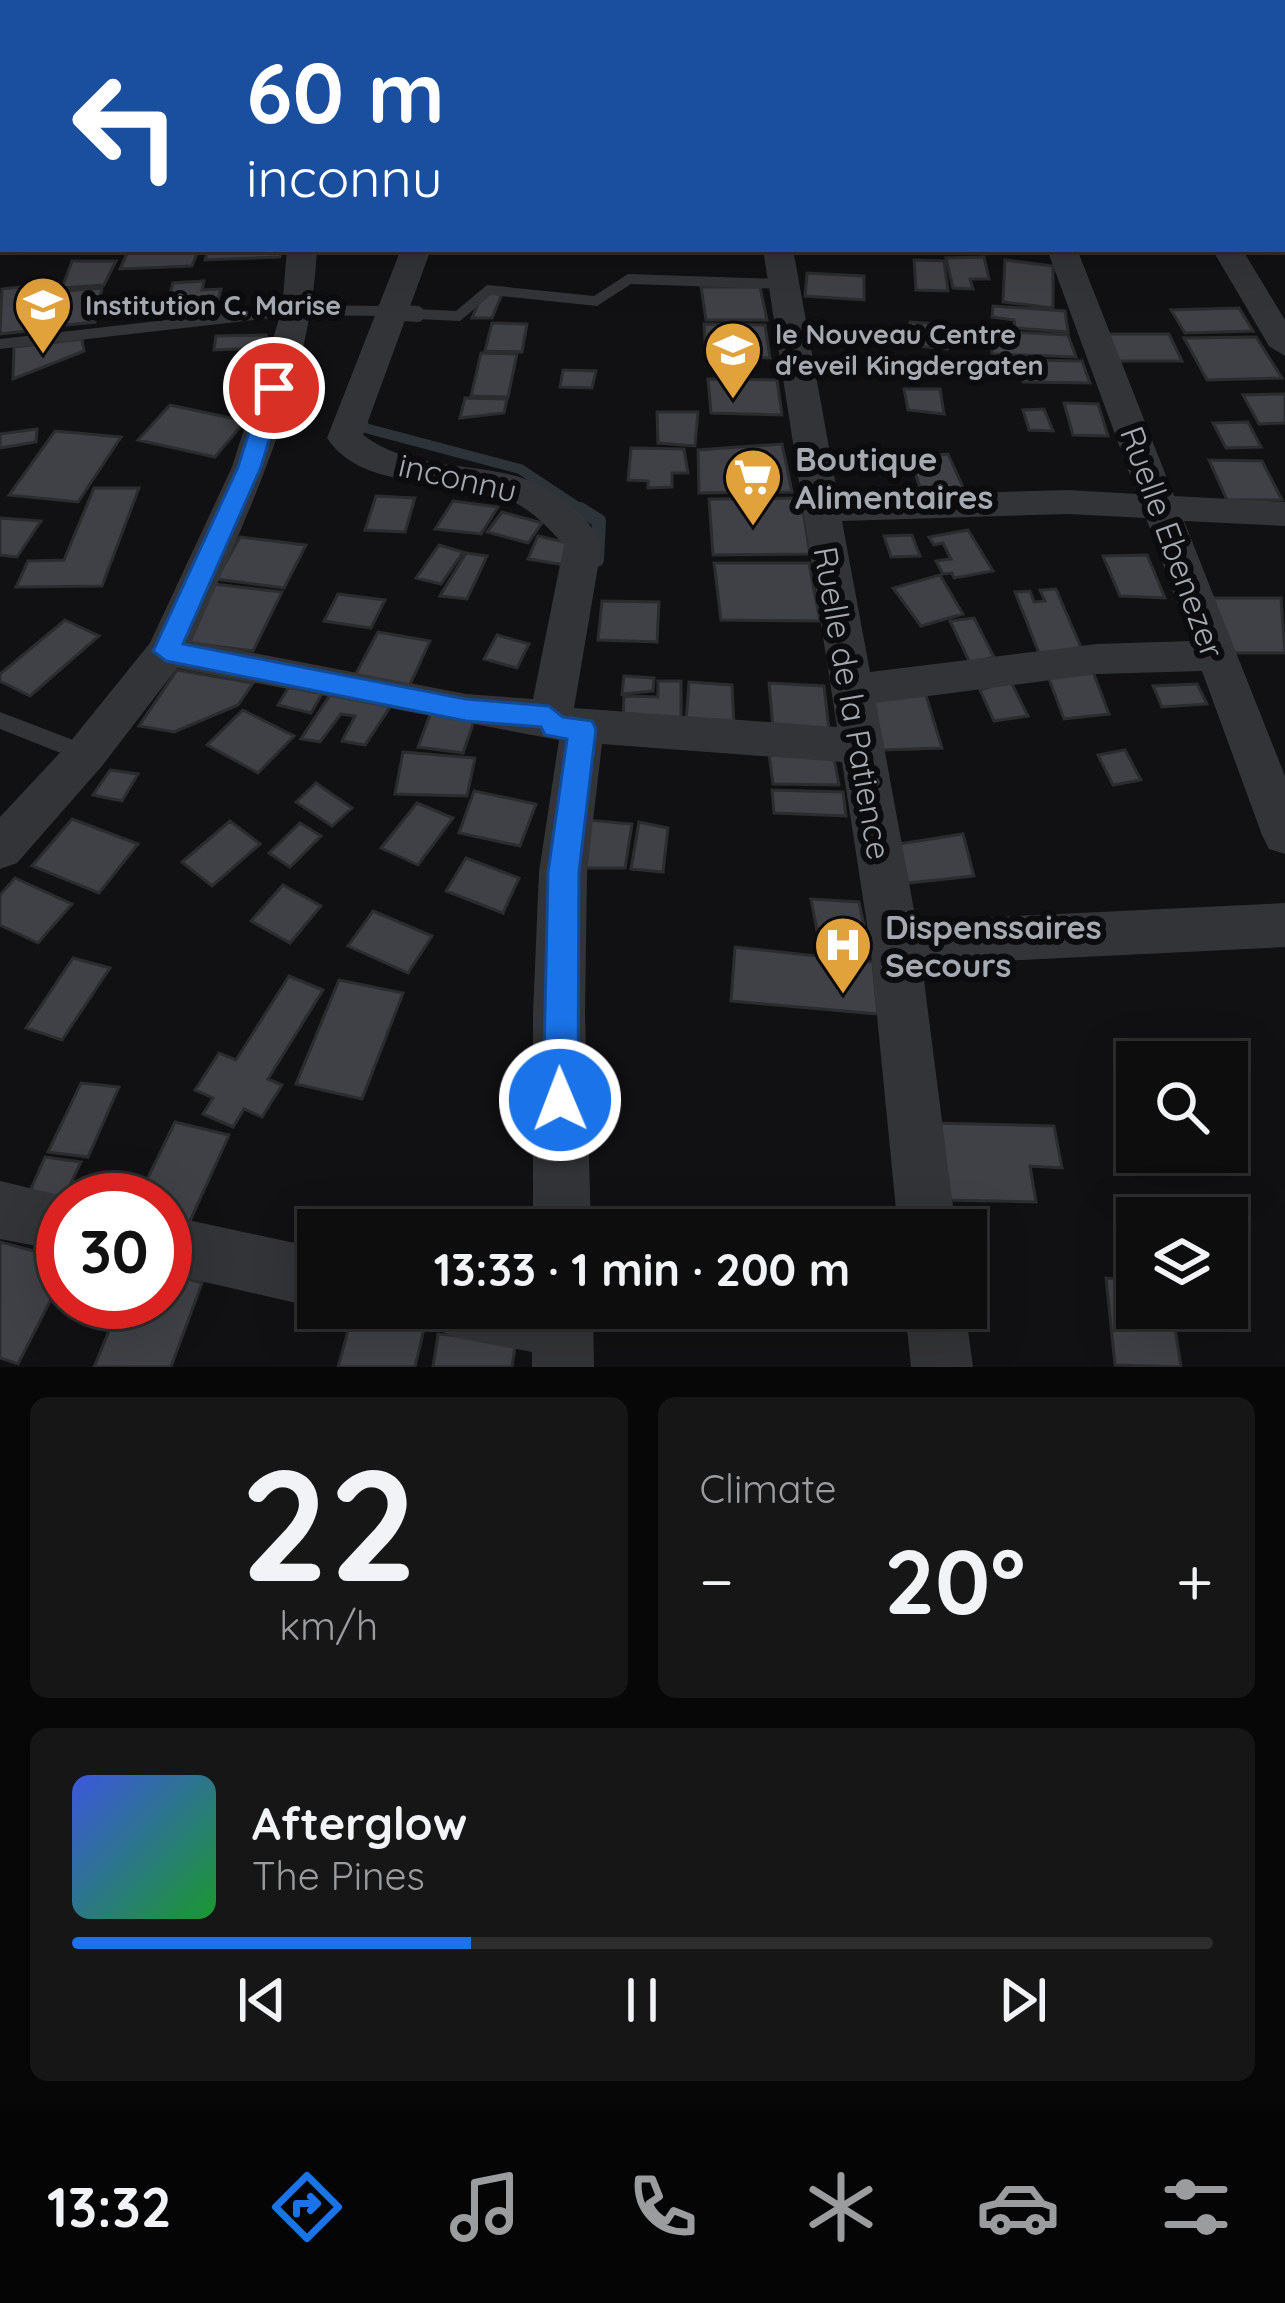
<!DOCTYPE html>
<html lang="en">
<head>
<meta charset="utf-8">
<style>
	:root { --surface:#0d0d0e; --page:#161617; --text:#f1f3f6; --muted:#9a9c9e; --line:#2d2d2e; --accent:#1a73e8 }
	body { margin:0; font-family:Quicksand,sans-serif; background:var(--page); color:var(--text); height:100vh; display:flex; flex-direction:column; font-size:45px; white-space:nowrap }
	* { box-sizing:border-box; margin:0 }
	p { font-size:39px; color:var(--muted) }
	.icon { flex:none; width:66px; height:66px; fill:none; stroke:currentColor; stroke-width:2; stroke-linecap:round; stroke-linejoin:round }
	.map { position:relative; height:1367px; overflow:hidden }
	.sheet { display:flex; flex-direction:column; gap:30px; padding:30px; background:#070708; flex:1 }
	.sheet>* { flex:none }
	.top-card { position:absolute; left:0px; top:0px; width:1287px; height:252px; box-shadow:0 12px 48px #0002,0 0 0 3px var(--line); background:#1a4fa0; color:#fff; overflow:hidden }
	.fabs { position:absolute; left:1116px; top:1041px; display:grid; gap:24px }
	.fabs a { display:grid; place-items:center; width:132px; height:132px; border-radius:0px; background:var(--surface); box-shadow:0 12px 48px #0002,0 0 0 3px var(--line); font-size:60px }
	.speed { position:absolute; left:36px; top:1173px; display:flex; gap:24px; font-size:60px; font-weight:700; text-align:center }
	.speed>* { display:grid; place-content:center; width:156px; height:156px; border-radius:50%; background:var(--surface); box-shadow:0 12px 48px #0002,0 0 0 3px var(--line); line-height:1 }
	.speed .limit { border:18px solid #d22; background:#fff; color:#111 }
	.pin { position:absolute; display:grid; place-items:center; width:102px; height:102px; color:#fff; margin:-51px; border:6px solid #fff; border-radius:50%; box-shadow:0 3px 12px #0007 }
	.me { position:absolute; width:132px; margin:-66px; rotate:359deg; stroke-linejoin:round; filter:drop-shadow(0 0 9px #0008) }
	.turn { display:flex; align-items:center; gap:42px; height:252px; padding:0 48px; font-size:54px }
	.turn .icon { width:156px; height:156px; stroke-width:2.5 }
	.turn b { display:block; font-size:84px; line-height:102px }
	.big { font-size:90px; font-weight:800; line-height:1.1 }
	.sheet .widget { flex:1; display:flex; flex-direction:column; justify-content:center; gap:18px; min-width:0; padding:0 42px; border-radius:18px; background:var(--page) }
	.sheet .dial { align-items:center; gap:0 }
	.dial b { font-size:156px; line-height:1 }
	.song { display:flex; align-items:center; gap:36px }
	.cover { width:144px; height:144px; border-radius:18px; background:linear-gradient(135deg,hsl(230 70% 55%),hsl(130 70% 35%)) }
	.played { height:12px; border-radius:6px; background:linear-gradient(90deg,var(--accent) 35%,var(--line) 35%) }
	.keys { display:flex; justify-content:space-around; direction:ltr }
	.heat { display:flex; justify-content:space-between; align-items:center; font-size:66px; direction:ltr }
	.sheet .tiles { flex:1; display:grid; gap:30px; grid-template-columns:1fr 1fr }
	.widget:last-child { grid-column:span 2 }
	.trip { position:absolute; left:297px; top:1209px; width:690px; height:120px; border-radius:0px; background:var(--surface); box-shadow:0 12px 48px #0002,0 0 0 3px var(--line); font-weight:800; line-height:120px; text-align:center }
	.tabs { display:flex; height:192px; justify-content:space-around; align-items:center; background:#050506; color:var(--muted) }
	.tabs .icon { width:84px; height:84px }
	.tabs .current { color:var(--accent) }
	.tabs b { font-size:54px; color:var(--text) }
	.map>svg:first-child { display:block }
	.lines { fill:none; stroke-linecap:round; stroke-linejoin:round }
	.stream-far1 { stroke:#2c343a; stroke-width:10 }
	.stream { stroke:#2c343a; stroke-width:14 }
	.building { fill:#404146; stroke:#2b2c2e; stroke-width:3 }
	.service { fill:#333437; fill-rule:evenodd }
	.minor { fill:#333437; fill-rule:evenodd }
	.service-bridge { stroke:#333437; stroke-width:16 }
	.route { fill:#1a73e8; stroke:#114b97; stroke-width:3 }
	.labels { text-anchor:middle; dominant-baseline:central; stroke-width:12; stroke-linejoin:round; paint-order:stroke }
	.far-poi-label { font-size:27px; font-weight:bold; fill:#a4a9b2; stroke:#0c0c0e; text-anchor:start }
	.poi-label { font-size:33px; font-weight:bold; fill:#a4a9b2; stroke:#0c0c0e; text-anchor:start }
	.street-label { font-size:33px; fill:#a4a9b2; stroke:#0c0c0e }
</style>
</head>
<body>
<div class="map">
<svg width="1285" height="1367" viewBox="0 0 1285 1367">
	<rect width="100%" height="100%" fill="#111113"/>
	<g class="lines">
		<path class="stream-far1" d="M360,416L365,428L520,469L585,512"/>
		<path class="stream" d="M580,509L599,521L597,560"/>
	</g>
	<path class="building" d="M129,249H199L192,266L120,269Z
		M208,249H282L280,257L205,260Z
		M984,257L989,279H970L973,289L953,288L946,258Z
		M914,260L944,261L948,291L916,290Z
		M1005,260L1053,266V308L1003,302Z
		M72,261H116L104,285L62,288Z
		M807,273L864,276V300L805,296Z
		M204,281L202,290L221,289L215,311L164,314L173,283Z
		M47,284L37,330L0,334L2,289Z
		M701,287H760L767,320H706Z
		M102,288L95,322L56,326L65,291Z
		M483,293L502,294L492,318H472Z
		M993,306L1065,311L1068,332L1015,328L1014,320L992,317Z
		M1239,308L1253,331L1185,333L1171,310Z
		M910,322L948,325L947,349L909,345Z
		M492,323L527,324L522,352L485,351Z
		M704,324L765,325L770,358L706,356Z
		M993,331L1068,335L1076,357L992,354Z
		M1106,334H1169L1182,361H1117Z
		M266,335L264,348L214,350L216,336Z
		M1256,337L1282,378L1207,380L1184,338Z
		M82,339L84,351L13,379L14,347Z
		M481,353L517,354L508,397L471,396Z
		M1017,360L1082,361L1090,383L1023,382Z
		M563,370L596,371L592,388L560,387Z
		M708,379L777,380L782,415L711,413Z
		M904,389H940L944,414L908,410Z
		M1285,394V423L1259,424L1243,395Z
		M465,398L507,399L504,413L460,418Z
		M1064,403L1098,404L1108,436L1073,435Z
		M170,405L245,421L215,457L138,440Z
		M1044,409L1053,431L1029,430L1023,410Z
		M657,412H698L695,446L658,443Z
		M1248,422L1261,447L1226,448L1213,423Z
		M37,429L36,442L0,448V434Z
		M55,431L121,437L78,502L9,495Z
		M782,444L792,492L699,493L698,450Z
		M631,448L684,449L688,473H672V487L648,488V481L628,480Z
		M948,454L966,494L923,497L910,457Z
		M1209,460L1262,461L1282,500H1227Z
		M94,488H139L102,586L16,587L28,561L64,560Z
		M376,496L415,498L405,532L365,530Z
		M801,498L810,554L713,555L709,499Z
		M453,501L498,507L481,534L435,529Z
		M502,512L542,523L528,543L487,532Z
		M0,518L41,521L17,557L0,555Z
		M968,530L993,571L954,578L952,573L943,574L936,561L951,559L943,543L934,545L929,537Z
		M912,535L920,556L891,557L884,536Z
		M538,536L569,543L565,565L528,559Z
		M240,537L306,545L284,588L216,579Z
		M439,545L463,552L441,584L416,578Z
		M466,553L487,556L467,599L440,596Z
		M1147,555L1165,598L1120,596L1103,556Z
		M714,563H809L820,621L721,620Z
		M940,575L963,614L921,626L893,588Z
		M214,584L282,592L253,651L182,642Z
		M1056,589L1082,650L1039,653L1015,592L1030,591L1034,602L1045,601L1040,590Z
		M338,594L385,600L371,628L324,621Z
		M1209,598H1281L1285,653H1231Z
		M602,601L659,602L657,642L598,640Z
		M974,618L994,657L970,663L950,621Z
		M65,620L99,636L30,696L0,681V674Z
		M378,632L430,641L407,691L352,681Z
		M497,635L529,644L517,668L484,659Z
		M177,670L253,683L238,705L174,732L139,726Z
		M1093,672L1109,714L1064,719L1048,676Z
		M624,676L654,678L653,691L622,694Z
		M293,680L326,687L311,713L278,705Z
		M1010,680L1028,716L994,721L980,690Z
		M658,681H681V723L623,722L624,696L658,697Z
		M689,682L732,685L734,724L686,722Z
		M769,683L824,686L829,730L773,728Z
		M1197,684L1207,704L1162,707L1153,686Z
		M334,689L394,701L365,745L342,741L355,716L341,714L320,742L301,739Z
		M869,692H925L942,748L883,750Z
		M243,710L294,736L258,773L207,745Z
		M431,712L475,718L463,753L418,747Z
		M768,747L832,748L839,785L773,784Z
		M1125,750L1141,780L1113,785L1098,755Z
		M403,752L475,758L467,796L395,794Z
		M110,770L138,774L122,801L93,795Z
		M316,783L352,808L332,826L296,802Z
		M772,790L843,792L846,816L774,813Z
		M474,791L536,804L520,846L459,833Z
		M417,803L453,818L418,865L381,848Z
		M72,819L138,844L99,893L32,866Z
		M587,820L632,824L625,868H579Z
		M230,821L260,844L212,886L182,862Z
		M639,822L668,828L663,872L631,869Z
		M300,823L321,836L290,867L269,853Z
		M963,834L974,876L908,883L899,844Z
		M466,858L519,878L503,913L446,891Z
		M15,878L72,904L38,943L0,925V895Z
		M283,885L321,906L290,943L251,921Z
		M811,899L859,902L868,943L819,941Z
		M373,911L432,936L408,973L348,946Z
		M735,947L873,962L878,1014L731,1001Z
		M73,958L110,968L62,1040L26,1028Z
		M289,976L323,990L268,1079L282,1085L262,1117L244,1109L233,1127L203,1114L213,1098L195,1090L219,1053L236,1060Z
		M339,980L403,993L362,1099L296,1084Z
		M81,1083L119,1087L88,1157L48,1152Z
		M175,1122L229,1135L185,1232L165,1226V1200H137Z
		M933,1123L1054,1126L1062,1168L1030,1166L1036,1202L943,1200Z
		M45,1157L81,1162L62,1202L27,1198Z
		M819,1219L880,1225L881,1230H819Z
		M0,1242L63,1259V1276L18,1364L0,1358Z
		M165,1272L202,1283L171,1367H94L121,1302H165Z
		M1106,1278L1137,1282V1308H1172L1181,1367L1115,1365Z
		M354,1309L426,1320L415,1367H338Z
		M438,1334L516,1341L512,1367H433Z"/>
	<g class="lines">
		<path class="service" d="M0,210H3V218H0Z
			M628,274L783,279L791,284L783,289L631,284L597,306L491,295L460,321L417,319L409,314L417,309L456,311L487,285L594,296Z
			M298,305L384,306L392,311L384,316L298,315L0,349V339Z
			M0,712L94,748L97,754L94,760L86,763L0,729Z"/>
		<path class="minor" d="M724,0H746L747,3H725Z
			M957,0H979L980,3H958Z
			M1083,0H1105L1106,3H1084Z
			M1163,0H1186L1188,3H1165Z
			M0,91H3V105H0Z
			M1284,149H1285V166H1284Z
			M287,249H317C310,388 247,515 192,641L466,694L533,699L564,545C547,526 529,507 505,498C449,476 364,493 327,438L401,249H431L363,435C438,491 537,436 602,543L574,708L837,727L763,249H793L838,497L1068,490L1137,494L1047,249H1077L1174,496L1285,502V526L1184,521L1285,776V854L1269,849L1262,835L1202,671L1097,674L876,703L916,921L1285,903V947L922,965L956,1230H898L870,944L842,762L602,744L587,872L585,1013L591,1230H533V1013L539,872L559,740L177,668L102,766L17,863L0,869V817L70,742L150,643L232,467L282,310ZM1068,514L1146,518L1191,641L1097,644L870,672L842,521Z
			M1212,249H1242L1285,320V356L1269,346Z
			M0,1181L80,1200H63V1251L0,1239Z
			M165,1215L318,1248V1308L165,1273Z
			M427,1308H593L594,1367H532V1352L457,1338L436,1329Z
			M905,1308H965L973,1367H911Z"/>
		<path class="service-bridge" d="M384,311L417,314"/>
	</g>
	<path class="route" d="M274,382L285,388L261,467L183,644L466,699L549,706L563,717L592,721L596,729L579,872L578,1100L573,1112L560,1117L548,1112L543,1100L548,872L567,739L545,735L541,727L466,721L166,661L153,651L238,467L263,388Z"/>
	<defs>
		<symbol id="school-pin" viewBox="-11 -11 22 30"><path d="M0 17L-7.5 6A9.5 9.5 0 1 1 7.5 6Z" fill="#e1a13b" stroke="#0c0c0e"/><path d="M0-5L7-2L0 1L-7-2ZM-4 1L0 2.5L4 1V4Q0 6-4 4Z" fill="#fff"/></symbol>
		<symbol id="supermarket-pin" viewBox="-11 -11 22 30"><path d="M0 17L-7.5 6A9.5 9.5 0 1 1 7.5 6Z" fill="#e1a13b" stroke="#0c0c0e"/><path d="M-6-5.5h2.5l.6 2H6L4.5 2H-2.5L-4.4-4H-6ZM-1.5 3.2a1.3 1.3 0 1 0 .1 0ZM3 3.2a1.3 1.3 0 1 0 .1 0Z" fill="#fff"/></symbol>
		<symbol id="hospital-pin" viewBox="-11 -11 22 30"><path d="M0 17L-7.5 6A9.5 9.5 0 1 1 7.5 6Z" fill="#e1a13b" stroke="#0c0c0e"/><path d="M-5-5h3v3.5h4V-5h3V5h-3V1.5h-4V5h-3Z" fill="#fff"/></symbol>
	</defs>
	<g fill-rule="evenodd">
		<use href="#school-pin" x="10" y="272" width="66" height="90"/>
		<use href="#school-pin" x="700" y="317" width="66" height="90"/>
		<use href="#supermarket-pin" x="720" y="444" width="66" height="90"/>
		<use href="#hospital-pin" x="810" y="912" width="66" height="90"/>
	</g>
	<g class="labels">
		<g class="far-poi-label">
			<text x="85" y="305">Institution C. Marise</text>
			<text x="775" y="334">le Nouveau Centre<tspan x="775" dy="31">d'eveil Kingdergaten</tspan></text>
		</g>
		<g class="poi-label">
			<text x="795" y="458">Boutique<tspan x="795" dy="38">Alimentaires</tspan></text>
			<text x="885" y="926">Dispenssaires<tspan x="885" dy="38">Secours</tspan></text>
		</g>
		<g class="street-label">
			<text transform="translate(458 477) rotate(13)">inconnu</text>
			<text transform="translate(1173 542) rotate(70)">Ruelle Ebenezer</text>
			<text transform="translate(853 703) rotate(80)">Ruelle de la Patience</text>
		</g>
	</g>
</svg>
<div class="fabs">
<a><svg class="icon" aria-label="search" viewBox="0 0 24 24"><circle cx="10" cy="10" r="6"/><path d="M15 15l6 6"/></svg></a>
<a><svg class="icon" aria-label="layers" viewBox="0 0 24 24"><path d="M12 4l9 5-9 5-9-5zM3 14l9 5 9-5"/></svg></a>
</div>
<div class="speed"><div class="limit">30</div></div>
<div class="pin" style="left:274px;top:388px;background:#d93025"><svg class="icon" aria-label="arrive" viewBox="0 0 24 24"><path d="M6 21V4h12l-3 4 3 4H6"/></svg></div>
<svg class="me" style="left:560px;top:1100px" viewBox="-20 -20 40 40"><circle r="17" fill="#1a73e8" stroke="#fff" stroke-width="3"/><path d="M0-11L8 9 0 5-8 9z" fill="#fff"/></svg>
<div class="trip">13:33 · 1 min · 200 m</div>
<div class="top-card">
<div class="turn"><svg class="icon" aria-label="left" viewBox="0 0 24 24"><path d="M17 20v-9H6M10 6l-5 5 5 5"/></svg><div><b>60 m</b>inconnu</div></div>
</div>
</div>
<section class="sheet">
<div class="tiles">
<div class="widget dial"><b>22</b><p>km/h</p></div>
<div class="widget"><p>Climate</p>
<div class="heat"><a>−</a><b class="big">20°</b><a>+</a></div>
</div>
<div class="widget">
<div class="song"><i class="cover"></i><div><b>Afterglow</b><p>The Pines</p></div></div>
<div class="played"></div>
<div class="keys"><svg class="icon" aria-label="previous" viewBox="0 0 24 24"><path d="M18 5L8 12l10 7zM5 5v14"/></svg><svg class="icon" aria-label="pause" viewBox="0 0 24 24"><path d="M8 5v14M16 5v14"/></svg><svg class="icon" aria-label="next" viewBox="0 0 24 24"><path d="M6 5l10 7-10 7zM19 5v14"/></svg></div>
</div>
</div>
</section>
<nav class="tabs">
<b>13:32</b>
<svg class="icon current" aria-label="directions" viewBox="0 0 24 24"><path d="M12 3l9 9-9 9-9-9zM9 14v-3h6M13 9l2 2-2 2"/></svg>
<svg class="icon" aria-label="music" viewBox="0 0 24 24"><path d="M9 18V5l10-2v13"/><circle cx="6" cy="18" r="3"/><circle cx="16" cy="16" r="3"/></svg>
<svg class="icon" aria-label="phone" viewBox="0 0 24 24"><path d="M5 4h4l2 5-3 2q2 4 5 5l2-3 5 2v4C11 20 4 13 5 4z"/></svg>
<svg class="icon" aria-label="climate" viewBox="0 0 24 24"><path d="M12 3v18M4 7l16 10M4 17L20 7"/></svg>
<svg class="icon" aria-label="car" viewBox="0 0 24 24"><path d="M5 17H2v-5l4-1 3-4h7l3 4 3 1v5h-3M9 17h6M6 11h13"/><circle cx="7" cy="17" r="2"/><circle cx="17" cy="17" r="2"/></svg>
<svg class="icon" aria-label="filters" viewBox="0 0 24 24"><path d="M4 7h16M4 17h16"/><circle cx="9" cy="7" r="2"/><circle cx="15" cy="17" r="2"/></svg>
</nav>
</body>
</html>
